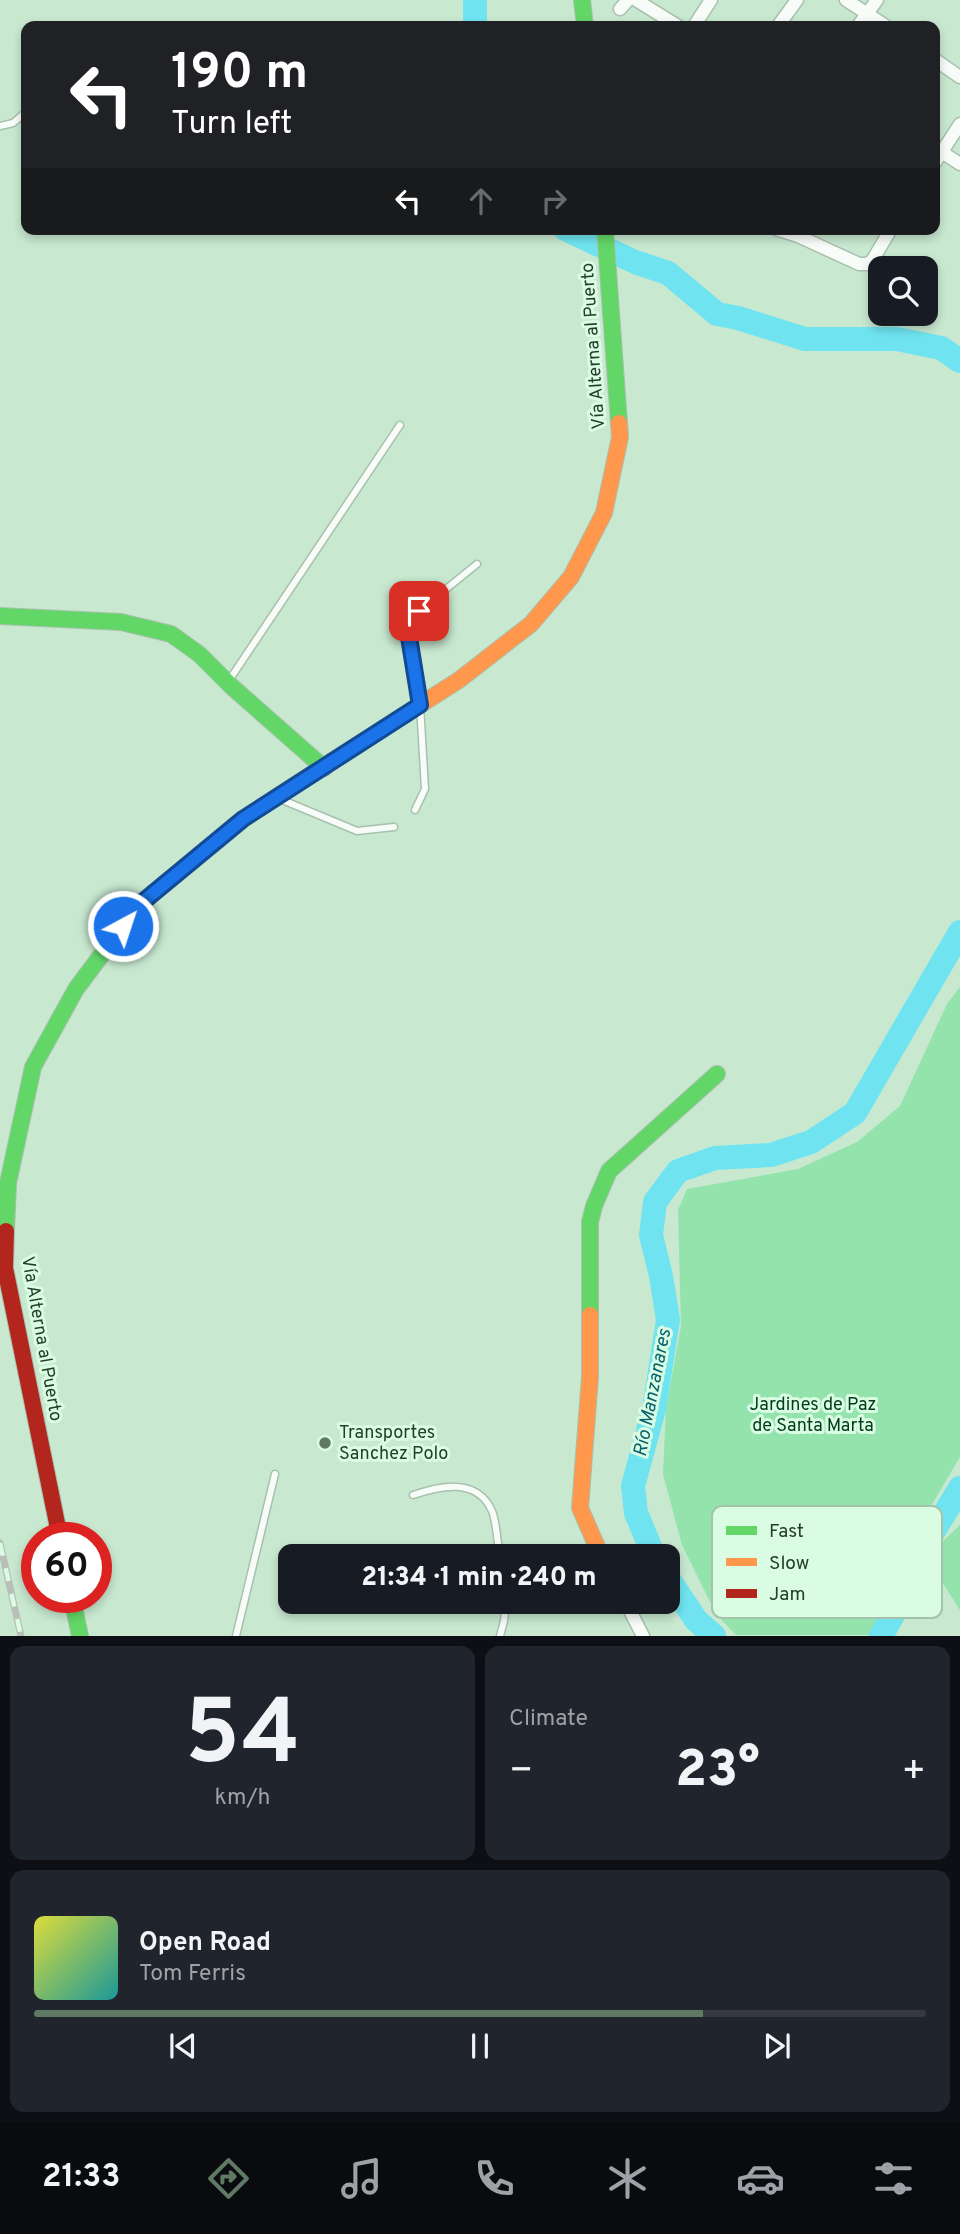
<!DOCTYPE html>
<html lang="en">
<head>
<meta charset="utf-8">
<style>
	:root { --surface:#171b24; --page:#20242c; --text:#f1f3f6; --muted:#9ea1a6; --line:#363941; --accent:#5f7965 }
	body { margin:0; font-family:Overpass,sans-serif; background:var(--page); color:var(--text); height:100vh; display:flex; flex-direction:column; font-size:26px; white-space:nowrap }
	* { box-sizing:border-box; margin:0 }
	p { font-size:23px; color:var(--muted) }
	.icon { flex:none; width:38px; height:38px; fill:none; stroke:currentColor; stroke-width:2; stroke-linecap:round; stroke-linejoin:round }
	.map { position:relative; height:1636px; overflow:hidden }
	.side { display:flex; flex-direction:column; gap:10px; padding:10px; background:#0d0f14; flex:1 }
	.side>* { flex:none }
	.guide { position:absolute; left:21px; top:21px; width:919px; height:214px; border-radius:14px; box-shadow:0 4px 10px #0003; background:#202124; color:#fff; overflow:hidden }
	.fabs { position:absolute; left:868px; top:256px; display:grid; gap:14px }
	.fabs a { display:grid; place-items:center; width:70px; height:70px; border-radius:14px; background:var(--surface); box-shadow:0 4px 10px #0003; font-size:35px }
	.speed { position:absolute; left:21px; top:1522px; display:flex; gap:14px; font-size:35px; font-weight:700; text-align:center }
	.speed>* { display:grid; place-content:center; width:91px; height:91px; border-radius:50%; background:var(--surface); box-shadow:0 4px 10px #0003; line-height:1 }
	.speed .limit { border:10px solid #d22; background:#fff; color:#111 }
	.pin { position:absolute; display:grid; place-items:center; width:60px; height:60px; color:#fff; margin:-30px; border-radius:14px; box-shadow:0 4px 10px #0006 }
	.me { position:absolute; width:77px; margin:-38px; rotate:40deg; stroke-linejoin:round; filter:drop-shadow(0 0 5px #0008) }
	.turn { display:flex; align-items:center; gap:24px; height:147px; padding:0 35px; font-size:32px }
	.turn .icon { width:91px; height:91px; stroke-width:2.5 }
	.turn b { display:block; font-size:49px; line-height:60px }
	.lanes { display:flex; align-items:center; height:66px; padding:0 35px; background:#0003; justify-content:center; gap:35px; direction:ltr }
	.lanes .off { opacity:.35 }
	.big { font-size:52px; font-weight:800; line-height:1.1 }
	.side .card { flex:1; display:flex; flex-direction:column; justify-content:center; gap:10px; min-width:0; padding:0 24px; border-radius:14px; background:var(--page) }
	.side .dial { align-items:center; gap:0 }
	.dial b { font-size:91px; line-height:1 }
	.song { display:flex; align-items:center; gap:21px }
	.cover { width:84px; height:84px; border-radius:10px; background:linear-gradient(135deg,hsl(60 70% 55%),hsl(180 70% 35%)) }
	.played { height:7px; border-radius:4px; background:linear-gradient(90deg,var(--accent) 75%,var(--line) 75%) }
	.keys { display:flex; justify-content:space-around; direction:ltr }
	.heat { display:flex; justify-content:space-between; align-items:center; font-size:38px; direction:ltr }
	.side .tiles { flex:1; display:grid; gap:10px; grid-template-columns:1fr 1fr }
	.card:last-child { grid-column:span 2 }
	.trip { position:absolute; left:278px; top:1544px; width:402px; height:70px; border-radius:14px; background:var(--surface); box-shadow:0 4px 10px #0003; font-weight:800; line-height:70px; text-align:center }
	.tab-bar { display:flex; height:112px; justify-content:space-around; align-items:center; background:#090b0e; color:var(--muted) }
	.tab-bar .icon { width:49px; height:49px }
	.tab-bar .on { color:var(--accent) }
	.tab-bar b { font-size:32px; color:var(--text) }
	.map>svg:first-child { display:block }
	.green { fill:#94e3ad }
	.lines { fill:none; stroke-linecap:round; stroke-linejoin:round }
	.river { stroke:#6fe4f0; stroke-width:24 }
	.lane-casing { stroke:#a8c0ae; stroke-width:9 }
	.street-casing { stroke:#a8c0ae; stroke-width:15 }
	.fast-casing { stroke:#a8c0ae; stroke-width:18 }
	.slow-casing { stroke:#a8c0ae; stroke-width:18 }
	.jam-casing { stroke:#a8c0ae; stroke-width:18 }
	.lane { stroke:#f7fcf8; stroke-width:6 }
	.street { stroke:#f7fcf8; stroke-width:12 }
	.fast { stroke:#63d668; stroke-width:16 }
	.slow { stroke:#ff974d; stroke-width:16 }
	.jam { stroke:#b3261e; stroke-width:16 }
	.rail-casing { stroke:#b8bfb9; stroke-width:7 }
	.rail { stroke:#d9fce2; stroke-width:4.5; stroke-dasharray:13; stroke-linecap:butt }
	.route-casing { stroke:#114b97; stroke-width:18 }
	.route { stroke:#1a73e8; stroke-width:12 }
	.poi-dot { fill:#5f7965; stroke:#d9fce2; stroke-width:2.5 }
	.labels { text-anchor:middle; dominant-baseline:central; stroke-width:6; stroke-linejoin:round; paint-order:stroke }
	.street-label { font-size:18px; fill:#263d2c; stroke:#d9fce2 }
	.park-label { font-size:18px; fill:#033a1b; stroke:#d9fce2 }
	.poi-label { font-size:18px; fill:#263d2c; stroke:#d9fce2; text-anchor:start }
	.water-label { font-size:19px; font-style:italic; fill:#06606f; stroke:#d9fce2 }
	.key { fill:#d9fce2; stroke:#a3c3ab; stroke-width:2 }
	.key-label { font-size:19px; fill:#263d2c }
</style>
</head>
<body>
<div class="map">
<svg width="960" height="1636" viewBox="0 0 960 1636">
	<rect width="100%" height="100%" fill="#c8e8d0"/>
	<path class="green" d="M960,987V1457L911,1540L875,1635H736L716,1614L682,1545L663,1474L666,1408L681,1326L678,1210L687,1189L798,1169L857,1142L900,1106L947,1004Z
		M960,1525V1610L926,1557Z"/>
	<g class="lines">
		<path class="river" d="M475,26V0
			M565,229L635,262L668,273L717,314L738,318L805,339H897L941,348L960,361
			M654,1556L636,1513L633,1486L654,1409L668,1320L661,1276L651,1235L655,1202L678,1171L715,1158L771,1155L811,1142L855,1113L960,932
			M668,1578L696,1620L714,1636
			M881,1636L908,1589L921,1552L960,1488"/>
		<defs>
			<path id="lane" d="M0,126L13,123L26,112
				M228,682L400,425
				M280,799L357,831L394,827
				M415,810L425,789L420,705L409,637L411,624L419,611L477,564
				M413,1495C440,1486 477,1477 492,1511C497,1524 497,1542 500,1556
				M236,1636L275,1474
				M500,1636L504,1621L506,1601"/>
			<path id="street" d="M636,0L678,26
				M846,0L886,26
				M620,9L628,0
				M694,26L711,0
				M778,26L797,0
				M858,26L877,0
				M934,59L960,77
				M943,153L960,164
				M934,164L960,124
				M776,229L798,236L859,264H867L872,261L891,229
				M625,1601L643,1636"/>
			<path id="fast" d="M582,0L585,26
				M605,229L619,423
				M0,616L121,622L171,634L199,654L231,686L324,768
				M6,1231L8,1183L33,1067L76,989L139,905L243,819L315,772
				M590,1315V1222L594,1206L609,1171L717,1074
				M72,1598L80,1636"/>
			<path id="slow" d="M315,772L459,680L531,624L571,577L604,513L620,437L619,423
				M590,1315V1377L580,1508L601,1556"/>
			<path id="jam" d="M6,1231L5,1268L60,1538"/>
		</defs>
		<use href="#lane" class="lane-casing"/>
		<use href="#street" class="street-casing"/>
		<use href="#fast" class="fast-casing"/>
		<use href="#slow" class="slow-casing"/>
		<use href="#jam" class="jam-casing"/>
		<use href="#lane" class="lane"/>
		<use href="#street" class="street"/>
		<use href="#fast" class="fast"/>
		<use href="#slow" class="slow"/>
		<use href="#jam" class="jam"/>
		<defs>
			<path id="rail" d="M0,1543L21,1636"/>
		</defs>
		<use href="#rail" class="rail-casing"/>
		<use href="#rail" class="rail"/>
	</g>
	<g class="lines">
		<defs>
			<path id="route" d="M123,926L139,905L243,819L420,705L409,637L411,624L419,611"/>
		</defs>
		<use href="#route" class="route-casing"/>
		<use href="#route" class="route"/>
	</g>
	<circle class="poi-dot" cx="325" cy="1443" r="7"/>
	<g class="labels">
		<g class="street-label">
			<text transform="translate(594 346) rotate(-94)">Vía Alterna al Puerto</text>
			<text transform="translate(41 1339) rotate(80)">Vía Alterna al Puerto</text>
		</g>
		<g class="park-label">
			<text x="813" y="1405">Jardines de Paz<tspan x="813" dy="21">de Santa Marta</tspan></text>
		</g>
		<g class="poi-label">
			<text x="339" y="1433">Transportes<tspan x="339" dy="21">Sanchez Polo</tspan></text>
		</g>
		<g class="water-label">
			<text transform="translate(653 1393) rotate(-79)">Río Manzanares</text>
		</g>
	</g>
	<rect x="712" y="1506" width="230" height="112" rx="10" class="key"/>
	<rect x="726" y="1526" width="31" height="9" fill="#63d668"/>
	<rect x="726" y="1558" width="31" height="8" fill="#ff974d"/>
	<rect x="726" y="1589" width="31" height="9" fill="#b3261e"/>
	<g class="key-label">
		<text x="769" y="1537">Fast</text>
		<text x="769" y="1569">Slow</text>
		<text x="769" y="1600">Jam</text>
	</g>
</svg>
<div class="fabs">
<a><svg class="icon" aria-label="search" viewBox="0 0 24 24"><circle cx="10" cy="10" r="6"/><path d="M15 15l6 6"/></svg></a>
</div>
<div class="speed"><div class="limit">60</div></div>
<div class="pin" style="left:419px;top:611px;background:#d93025"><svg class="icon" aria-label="arrive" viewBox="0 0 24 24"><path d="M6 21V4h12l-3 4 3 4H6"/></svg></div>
<svg class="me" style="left:123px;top:926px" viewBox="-20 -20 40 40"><circle r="17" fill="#1a73e8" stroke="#fff" stroke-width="3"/><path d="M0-11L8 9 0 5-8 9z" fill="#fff"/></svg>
<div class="trip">21:34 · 1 min · 240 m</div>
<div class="guide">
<div class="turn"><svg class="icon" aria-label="left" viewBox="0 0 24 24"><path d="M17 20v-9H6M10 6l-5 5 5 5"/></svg><div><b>190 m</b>Turn left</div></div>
<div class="lanes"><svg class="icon" aria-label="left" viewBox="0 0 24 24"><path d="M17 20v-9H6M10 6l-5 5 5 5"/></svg><svg class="icon off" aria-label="ahead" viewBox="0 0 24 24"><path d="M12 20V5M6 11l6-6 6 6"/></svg><svg class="icon off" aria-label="right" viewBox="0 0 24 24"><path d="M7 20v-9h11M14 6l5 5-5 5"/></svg></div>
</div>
</div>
<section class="side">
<div class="tiles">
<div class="card dial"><b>54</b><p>km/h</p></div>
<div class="card"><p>Climate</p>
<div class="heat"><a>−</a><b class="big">23°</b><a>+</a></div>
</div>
<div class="card">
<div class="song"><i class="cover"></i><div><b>Open Road</b><p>Tom Ferris</p></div></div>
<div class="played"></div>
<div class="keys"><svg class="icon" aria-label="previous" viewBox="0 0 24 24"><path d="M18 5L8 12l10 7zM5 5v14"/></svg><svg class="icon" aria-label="pause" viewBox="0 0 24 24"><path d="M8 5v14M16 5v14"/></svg><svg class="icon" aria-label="next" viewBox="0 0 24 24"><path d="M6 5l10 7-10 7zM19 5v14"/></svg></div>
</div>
</div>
</section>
<nav class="tab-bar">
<b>21:33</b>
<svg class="icon on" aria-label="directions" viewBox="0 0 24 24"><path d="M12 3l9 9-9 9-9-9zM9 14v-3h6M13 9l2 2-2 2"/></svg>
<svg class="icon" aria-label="music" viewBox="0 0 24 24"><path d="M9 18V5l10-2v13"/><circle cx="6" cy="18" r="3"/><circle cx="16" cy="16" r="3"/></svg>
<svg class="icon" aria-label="phone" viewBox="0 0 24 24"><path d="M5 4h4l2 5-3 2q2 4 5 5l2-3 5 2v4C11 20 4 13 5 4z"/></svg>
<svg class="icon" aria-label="climate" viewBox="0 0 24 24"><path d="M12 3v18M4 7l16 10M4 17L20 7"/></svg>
<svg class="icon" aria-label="car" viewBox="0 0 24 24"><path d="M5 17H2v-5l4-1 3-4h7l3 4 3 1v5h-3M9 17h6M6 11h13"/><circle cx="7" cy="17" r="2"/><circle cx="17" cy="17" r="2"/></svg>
<svg class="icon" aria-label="filters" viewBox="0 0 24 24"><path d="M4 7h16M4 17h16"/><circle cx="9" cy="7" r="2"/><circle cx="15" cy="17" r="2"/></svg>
</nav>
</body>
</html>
